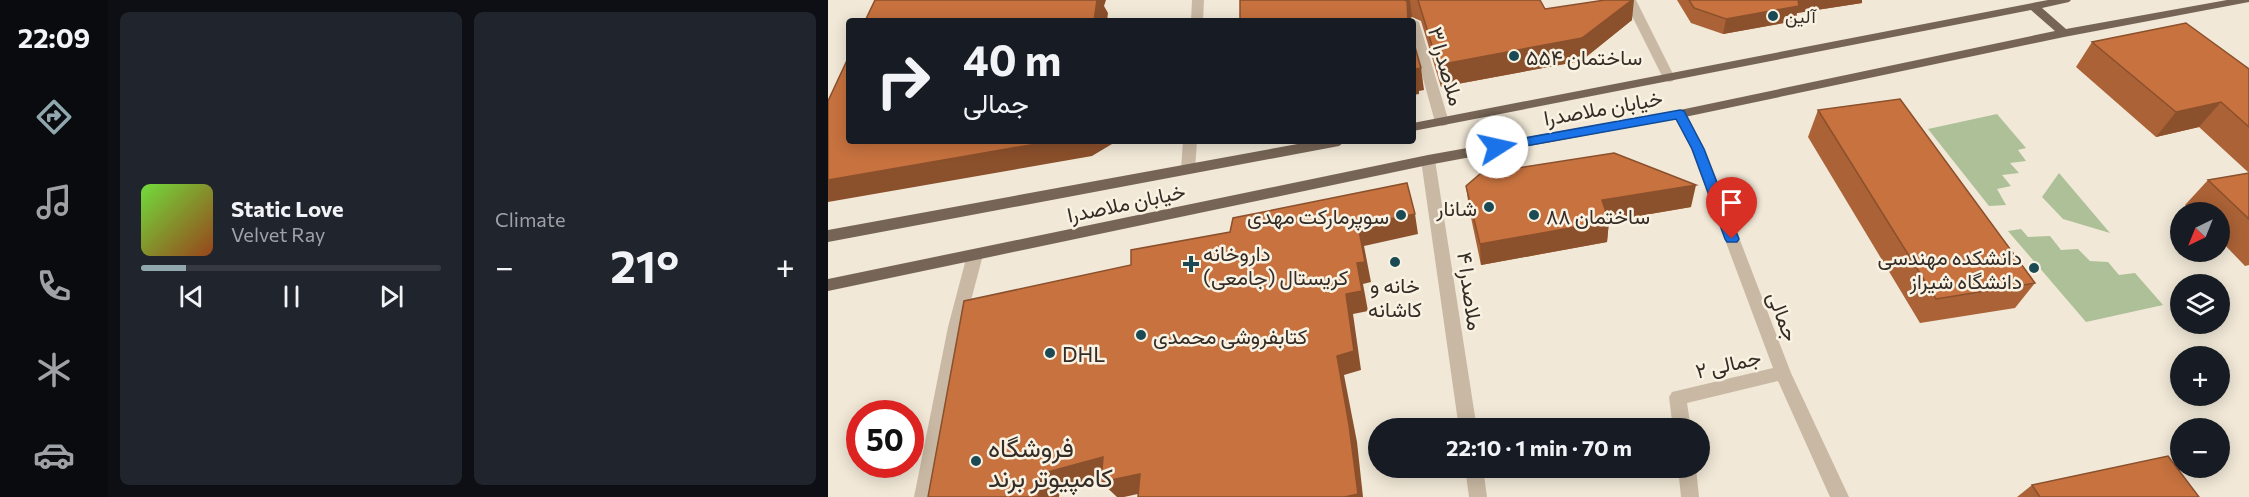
<!DOCTYPE html>
<html lang="en">
<head>
<meta charset="utf-8">
<style>
	:root { --surface:#171b24; --page:#20242c; --text:#f1f3f6; --muted:#9ea1a6; --line:#363941; --accent:#91a7ae }
	body { margin:0; font-family:Commissioner,Vazirmatn,sans-serif; background:var(--page); color:var(--text); height:100vh; display:flex; flex-direction:column; font-size:22px; white-space:nowrap }
	* { box-sizing:border-box; margin:0 }
	p { font-size:20px; color:var(--muted) }
	.icon { flex:none; width:33px; height:33px; fill:none; stroke:currentColor; stroke-width:2; stroke-linecap:round; stroke-linejoin:round }
	.map { position:relative; flex:1; overflow:hidden }
	.sheet { display:flex; flex-direction:column; gap:12px; padding:12px; background:#0d0f14; width:720px }
	.sheet>* { flex:none }
	.guide { position:absolute; left:18px; top:18px; width:570px; height:126px; border-radius:6px; box-shadow:0 3px 15px #0003; background:#171b24; color:var(--text); overflow:hidden }
	.needle { width:39px; rotate:223deg }
	.tools { position:absolute; left:1342px; top:202px; display:grid; gap:12px }
	.tools a { display:grid; place-items:center; width:60px; height:60px; border-radius:50%; background:var(--surface); box-shadow:0 3px 15px #0003; font-size:30px }
	.speed { position:absolute; left:18px; top:400px; display:flex; gap:12px; font-size:30px; font-weight:700; text-align:center }
	.speed>* { display:grid; place-content:center; width:78px; height:78px; border-radius:50%; background:var(--surface); box-shadow:0 3px 15px #0003; line-height:1 }
	.speed .limit { border:9px solid #d22; background:#fff; color:#111 }
	.pin { position:absolute; display:grid; place-items:center; width:51px; height:51px; color:#fff; margin:-62px -26px; border-radius:50% 50% 50% 0; rotate:-45deg; box-shadow:0 0 6px #0007 }
	.pin .icon { rotate:45deg }
	.me { position:absolute; width:66px; margin:-33px; rotate:80deg; stroke-linejoin:round; filter:drop-shadow(0 0 4px #0008) }
	.turn { display:flex; align-items:center; gap:21px; height:126px; padding:0 18px; font-size:27px }
	.turn .icon { width:78px; height:78px; stroke-width:2.5 }
	.turn b { display:block; font-size:42px; line-height:51px }
	.big { font-size:45px; font-weight:700; line-height:1.1 }
	.sheet .tile { flex:1; display:flex; flex-direction:column; justify-content:center; gap:9px; min-width:0; padding:0 21px; border-radius:9px; background:var(--page) }
	.song { display:flex; align-items:center; gap:18px }
	.cover { width:72px; height:72px; border-radius:9px; background:linear-gradient(135deg,hsl(100 70% 55%),hsl(20 70% 35%)) }
	.played { height:6px; border-radius:3px; background:linear-gradient(90deg,var(--accent) 15%,var(--line) 15%) }
	.keys { display:flex; justify-content:space-around; direction:ltr }
	.heat { display:flex; justify-content:space-between; align-items:center; font-size:33px; direction:ltr }
	.sheet .tiles { flex:1; display:grid; gap:12px; grid-template-columns:repeat(2,1fr) }
	.trip { position:absolute; left:540px; top:418px; width:342px; height:60px; border-radius:30px; background:var(--surface); box-shadow:0 3px 15px #0003; font-weight:700; line-height:60px; text-align:center }
	main { display:flex; flex:1; min-height:0 }
	.tabs { display:flex; flex-direction:column; width:108px; justify-content:space-around; align-items:center; background:#090b0e; color:var(--muted) }
	.tabs .icon { width:42px; height:42px }
	.tabs .current { color:var(--accent) }
	.tabs b { font-size:27px; color:var(--text) }
	.map>svg:first-child { display:block }
	.green { fill:#adc098 }
	.lines { fill:none; stroke-linecap:round; stroke-linejoin:round }
	.minor { fill:#c9b9a4; fill-rule:evenodd }
	.major { fill:#766556; fill-rule:evenodd }
	.wall { fill:#ab6236 }
	.shaded-wall { fill:#8b502c }
	.building { fill:#c7723f; stroke:#8b502c; stroke-width:1.5 }
	.route { fill:#1a73e8; stroke:#114b97; stroke-width:1.5 }
	.poi-dot { fill:#1b4a55; stroke:#f9f2e3; stroke-width:2 }
	.labels { text-anchor:middle; dominant-baseline:central; stroke-width:5; stroke-linejoin:round; paint-order:stroke }
	.far-poi-label { font-size:18px; fill:#342c25; stroke:#f9f2e3; text-anchor:start }
	.poi-label { font-size:21px; fill:#342c25; stroke:#f9f2e3; text-anchor:start }
	.street-label { font-size:21px; fill:#342c25; stroke:#f9f2e3 }
	.near-poi-label { font-size:26px; fill:#342c25; stroke:#f9f2e3; text-anchor:start }
</style>
</head>
<body>
<main>
<nav class="tabs">
<b>22:09</b>
<svg class="icon current" aria-label="directions" viewBox="0 0 24 24"><path d="M12 3l9 9-9 9-9-9zM9 14v-3h6M13 9l2 2-2 2"/></svg>
<svg class="icon" aria-label="music" viewBox="0 0 24 24"><path d="M9 18V5l10-2v13"/><circle cx="6" cy="18" r="3"/><circle cx="16" cy="16" r="3"/></svg>
<svg class="icon" aria-label="phone" viewBox="0 0 24 24"><path d="M5 4h4l2 5-3 2q2 4 5 5l2-3 5 2v4C11 20 4 13 5 4z"/></svg>
<svg class="icon" aria-label="climate" viewBox="0 0 24 24"><path d="M12 3v18M4 7l16 10M4 17L20 7"/></svg>
<svg class="icon" aria-label="car" viewBox="0 0 24 24"><path d="M5 17H2v-5l4-1 3-4h7l3 4 3 1v5h-3M9 17h6M6 11h13"/><circle cx="7" cy="17" r="2"/><circle cx="17" cy="17" r="2"/></svg>
</nav>
<section class="sheet">
<div class="tiles">
<div class="tile">
<div class="song"><i class="cover"></i><div><b>Static Love</b><p>Velvet Ray</p></div></div>
<div class="played"></div>
<div class="keys"><svg class="icon" aria-label="previous" viewBox="0 0 24 24"><path d="M18 5L8 12l10 7zM5 5v14"/></svg><svg class="icon" aria-label="pause" viewBox="0 0 24 24"><path d="M8 5v14M16 5v14"/></svg><svg class="icon" aria-label="next" viewBox="0 0 24 24"><path d="M6 5l10 7-10 7zM19 5v14"/></svg></div>
</div>
<div class="tile"><p>Climate</p>
<div class="heat"><a>−</a><b class="big">21°</b><a>+</a></div>
</div>
</div>
</section>
<div class="map">
<svg width="1421" height="497" viewBox="0 0 1421 497">
	<rect width="100%" height="100%" fill="#f1e8d7"/>
	<path class="green" d="M1169,114L1198,148L1190,150L1198,161L1182,163L1191,173L1174,175L1183,186L1169,189L1178,205L1161,206L1100,129Z
		M1231,173L1282,233L1235,219L1214,197Z
		M1193,229L1200,237L1222,236L1233,250L1250,249L1262,261L1280,262L1291,275L1307,273L1335,305L1258,322L1180,231Z"/>
	<g class="lines">
		<path class="minor" d="M364,0H376L375,21H363Z
			M796,0H808L847,78L845,81L841,82L835,78Z
			M585,19L591,22L621,122L619,125L614,126L607,122L585,42V21H580Z
			M852,110L857,111L877,149L963,373L1021,497H1002L950,381L859,403L863,429H845L841,397L844,392L945,368L863,149L846,114Z
			M355,141H369L367,169L360,174L353,169Z
			M600,155L607,160L649,429H631L593,160Z
			M147,249L152,251L155,255L136,327L104,497H86L120,327L139,255L142,251Z
			M637,468H655L659,497H641Z
			M850,468H868L871,497H853Z"/>
		<path class="major" d="M1220,0H1243L1241,2L1214,8L1238,29L1399,0H1421V2L1236,37L852,118L600,165L0,291V279L600,155L852,110L1227,31L1203,10L585,131V123Z
			M486,141H518L511,146L0,242V230Z"/>
	</g>
	<path class="wall" d="M412,0H712L717,9L804,20L753,61L613,87L593,21L584,17L582,18V21H412Z
		M849,0H1034V3L969,13L967,21L895,34L863,23Z
		M1264,42L1421,69V265L1417,266L1392,240V213H1365L1357,205L1380,180L1421,173L1371,127L1328,137L1248,67Z
		M990,110L1207,283L1187,308L1092,323L980,137Z
		M638,186L863,207L781,221L779,242L653,265L641,208Z
		M1204,485L1371,497H1189Z"/>
	<path class="shaded-wall" d="M268,0H278L276,6L280,13L279,21H266Z
		M574,0H582L584,17L582,18V21H580Z
		M804,0H806L804,20L753,61L613,87L610,65Z
		M969,0H1034V3L969,13L967,21L895,34L898,19Z
		M593,68L596,90L591,91V94L585,95V72L587,69Z
		M1393,102L1371,127L1328,137L1348,112Z
		M225,141H289L264,156L0,202V180Z
		M868,185L863,207L781,221L779,242L653,265L652,244L774,200Z
		M587,214L590,234L536,246L543,282L535,284L540,311L525,314L533,370L516,375L529,442L535,497H517L509,356L518,294L529,263L530,225Z
		M275,457L292,474L232,490L231,497H210L212,474Z
		M312,474L328,490L296,497H289L273,482Z"/>
	<path class="building" d="M47,0H269L266,21H37Z
		M412,0H576L579,1L580,21H412Z
		M590,0H712L717,9L777,0H804L754,38L610,65Z
		M861,0H970L971,6L898,19L866,8Z
		M1358,23L1421,69V127L1393,102L1348,112L1264,42Z
		M585,40L593,68L587,69L588,72H585Z
		M21,56V141H225L0,180V101Z
		M1072,99L1207,283L1108,299L990,110Z
		M786,153L868,185L774,200L781,221L652,244L638,186L652,174Z
		M1421,173V219L1380,180Z
		M579,183L587,214L530,225L537,262L529,263L534,291L518,294L526,351L509,356L521,425L530,494L517,497H310L312,474L273,482L275,457L212,474L210,497H100L136,301L303,265V250L402,232L405,218Z
		M1340,456L1371,497H1212L1204,485Z"/>
	<path class="route" d="M852,110L856,111L876,149L911,239L909,242H899L897,239L864,149L848,119L669,151L663,147L669,143Z"/>
	<g class="poi-dot">
		<circle cx="945" cy="16" r="6"/>
		<circle cx="686" cy="56" r="6"/>
		<circle cx="661" cy="207" r="6"/>
		<circle cx="573" cy="215" r="6"/>
		<circle cx="706" cy="215" r="6"/>
		<circle cx="567" cy="262" r="6"/>
		<path d="M360 255h6v6h6v6h-6v6h-6v-6h-6v-6h6z"/>
		<circle cx="1206" cy="268" r="6"/>
		<circle cx="313" cy="335" r="6"/>
		<circle cx="222" cy="353" r="6"/>
		<circle cx="148" cy="461" r="6"/>
	</g>
	<g class="labels">
		<g class="far-poi-label">
			<text x="957" y="16">آلین</text>
		</g>
		<g class="poi-label">
			<text x="698" y="56">ساختمان ۵۵۴</text>
			<text x="649" y="207" text-anchor="end">شانار</text>
			<text x="561" y="215" text-anchor="end">سوپرمارکت مهدی</text>
			<text x="718" y="215">ساختمان ۸۸</text>
			<text x="375" y="252">داروخانه<tspan x="375" dy="24">کریستال (جامعی)</tspan></text>
			<text x="1194" y="256" text-anchor="end">دانشکده مهندسی<tspan x="1194" dy="24">دانشگاه شیراز</tspan></text>
			<text x="567" y="284" text-anchor="middle">خانه و<tspan x="567" dy="24">کاشانه</tspan></text>
			<text x="325" y="335">کتابفروشی محمدی</text>
			<text x="234" y="353">DHL</text>
		</g>
		<g class="street-label">
			<text transform="translate(619 66) rotate(74)">۳ ملاصدرا</text>
			<text transform="translate(775 107) rotate(-10)">خیابان ملاصدرا</text>
			<text transform="translate(298 202) rotate(-12)">خیابان ملاصدرا</text>
			<text transform="translate(643 291) rotate(82)">۴ ملاصدرا</text>
			<text transform="translate(956 316) rotate(69)">جمالی</text>
			<text transform="translate(900 363) rotate(-13)">۲ جمالی</text>
		</g>
		<g class="near-poi-label">
			<text x="160" y="446">فروشگاه<tspan x="160" dy="30">کامپیوتر برند</tspan></text>
		</g>
	</g>
</svg>
<div class="tools">
<a><svg class="needle" viewBox="-14 -14 28 28"><path d="M0-13l5 13h-10z" fill="#e53935"/><path d="M0 13l5-13h-10z" fill="#9ea1a6"/></svg></a>
<a><svg class="icon" aria-label="layers" viewBox="0 0 24 24"><path d="M12 4l9 5-9 5-9-5zM3 14l9 5 9-5"/></svg></a>
<a>+</a>
<a>−</a>
</div>
<div class="speed"><div class="limit">50</div></div>
<div class="pin" style="left:904px;top:239px;background:#d93025"><svg class="icon" aria-label="arrive" viewBox="0 0 24 24"><path d="M6 21V4h12l-3 4 3 4H6"/></svg></div>
<svg class="me" style="left:669px;top:147px" viewBox="-20 -20 40 40"><circle r="19" fill="#fff"/><path d="M0-13L10 11 0 6-10 11z" fill="#1a73e8"/></svg>
<div class="trip">22:10 · 1 min · 70 m</div>
<div class="guide">
<div class="turn"><svg class="icon" aria-label="right" viewBox="0 0 24 24"><path d="M7 20v-9h11M14 6l5 5-5 5"/></svg><div><b>40 m</b>جمالی</div></div>
</div>
</div>
</main>
</body>
</html>
